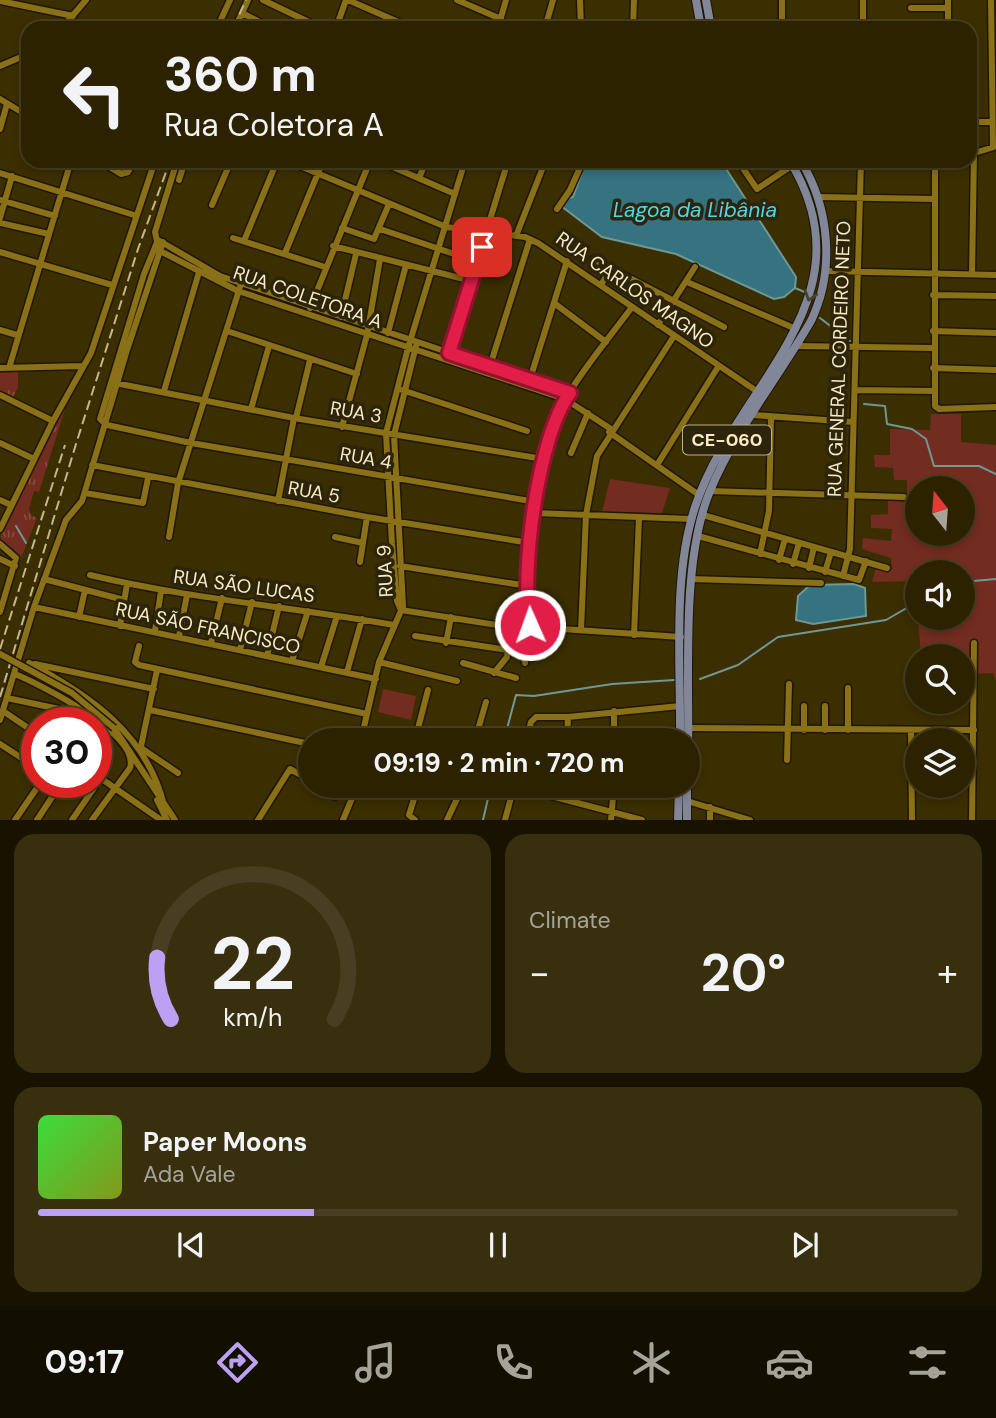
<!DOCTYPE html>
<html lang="en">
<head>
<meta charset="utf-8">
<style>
	:root { --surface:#2c2200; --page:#382f0f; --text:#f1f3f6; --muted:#a6a499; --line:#483f22; --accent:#bca0f2 }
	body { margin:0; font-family:"DM Sans",sans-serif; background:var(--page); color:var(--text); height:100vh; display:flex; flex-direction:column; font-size:26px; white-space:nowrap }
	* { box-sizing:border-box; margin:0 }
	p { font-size:23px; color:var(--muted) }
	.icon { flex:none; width:38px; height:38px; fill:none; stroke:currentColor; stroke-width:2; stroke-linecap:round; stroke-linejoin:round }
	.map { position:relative; height:820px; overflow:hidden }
	.panel { display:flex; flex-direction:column; gap:14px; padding:14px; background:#181300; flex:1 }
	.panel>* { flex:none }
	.hud { position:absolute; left:21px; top:21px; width:956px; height:147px; border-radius:21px; box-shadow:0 4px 10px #0003,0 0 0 2px var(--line); background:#2c2200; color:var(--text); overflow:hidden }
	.needle { width:46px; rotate:343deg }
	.fabs { position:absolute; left:905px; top:476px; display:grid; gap:14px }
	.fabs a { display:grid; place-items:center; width:70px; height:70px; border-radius:50%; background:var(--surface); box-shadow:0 4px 10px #0003,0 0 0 2px var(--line); font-size:35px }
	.speed { position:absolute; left:21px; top:707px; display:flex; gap:14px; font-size:35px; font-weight:700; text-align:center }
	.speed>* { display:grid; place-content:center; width:91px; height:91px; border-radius:50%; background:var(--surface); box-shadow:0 4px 10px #0003,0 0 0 2px var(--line); line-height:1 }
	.speed .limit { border:10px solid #d22; background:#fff; color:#111 }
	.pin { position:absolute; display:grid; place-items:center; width:60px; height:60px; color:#fff; margin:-30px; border-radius:14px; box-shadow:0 4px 10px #0006 }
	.me { position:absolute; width:77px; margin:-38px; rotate:358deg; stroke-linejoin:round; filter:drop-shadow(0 0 5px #0008) }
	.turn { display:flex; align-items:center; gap:24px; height:147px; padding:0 28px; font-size:32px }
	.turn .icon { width:91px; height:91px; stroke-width:2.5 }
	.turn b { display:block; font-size:49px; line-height:60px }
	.big { font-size:52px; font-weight:700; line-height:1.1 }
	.panel .widget { flex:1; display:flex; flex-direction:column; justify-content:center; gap:10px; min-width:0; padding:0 24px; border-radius:21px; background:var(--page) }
	.panel .dial { align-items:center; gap:0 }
	.dial svg { height:182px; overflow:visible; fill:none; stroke:var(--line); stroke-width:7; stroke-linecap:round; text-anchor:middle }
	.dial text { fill:var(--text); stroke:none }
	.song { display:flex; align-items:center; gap:21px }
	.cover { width:84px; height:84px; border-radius:10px; background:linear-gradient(135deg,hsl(120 70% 55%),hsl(70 70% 35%)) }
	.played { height:7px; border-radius:4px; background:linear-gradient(90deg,var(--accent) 30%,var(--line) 30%) }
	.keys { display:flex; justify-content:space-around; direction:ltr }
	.heat { display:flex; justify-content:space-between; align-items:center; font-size:38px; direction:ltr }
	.panel .tiles { flex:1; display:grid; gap:14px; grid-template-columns:1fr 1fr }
	.widget:last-child { grid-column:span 2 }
	.trip { position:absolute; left:298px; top:728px; width:402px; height:70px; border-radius:35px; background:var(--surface); box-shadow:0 4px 10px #0003,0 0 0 2px var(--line); font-weight:700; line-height:70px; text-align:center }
	.menu { display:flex; height:112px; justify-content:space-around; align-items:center; background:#120e00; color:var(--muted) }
	.menu .icon { width:49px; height:49px }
	.menu .selected { color:var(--accent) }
	.menu b { font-size:32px; color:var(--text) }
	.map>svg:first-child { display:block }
	.grass { fill:#732c20; fill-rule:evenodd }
	.park { fill:url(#park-tufts) }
	.water { fill:#34737f; stroke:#6f9794; stroke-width:2 }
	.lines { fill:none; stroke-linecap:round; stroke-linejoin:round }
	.stream { stroke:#6f9794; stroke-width:2 }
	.minor-casing { stroke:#1f1700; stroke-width:9 }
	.major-casing { stroke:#1f1700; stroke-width:10 }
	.minor { stroke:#8a7016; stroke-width:6 }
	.major { stroke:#828699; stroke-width:8 }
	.rail { stroke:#c4b68e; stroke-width:2; stroke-dasharray:10 5; stroke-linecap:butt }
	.minor-bridge-casing { stroke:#1f1700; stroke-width:9; stroke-linecap:butt }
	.minor-bridge { stroke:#8a7016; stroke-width:6 }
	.oneway { stroke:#464236 }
	.route-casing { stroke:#92132f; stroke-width:18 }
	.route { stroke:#e11d48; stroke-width:12 }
	.labels { text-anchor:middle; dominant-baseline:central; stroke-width:7; stroke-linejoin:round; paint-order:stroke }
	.shield { fill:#2d250b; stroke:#bcb08c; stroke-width:2 }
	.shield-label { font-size:18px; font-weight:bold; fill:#f9ebc4 }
	.street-label { font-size:19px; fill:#f9ebc4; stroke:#2d250b }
	.water-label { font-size:21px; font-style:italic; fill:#51d5ec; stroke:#2d250b }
</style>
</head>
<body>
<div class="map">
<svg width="996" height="820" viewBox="0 0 996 820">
	<defs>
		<pattern id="park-tufts" width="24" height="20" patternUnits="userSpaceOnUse" patternTransform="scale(1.75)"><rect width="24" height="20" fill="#732c20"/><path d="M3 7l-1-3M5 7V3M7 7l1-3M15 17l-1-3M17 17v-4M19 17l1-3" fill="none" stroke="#884b3f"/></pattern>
	</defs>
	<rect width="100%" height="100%" fill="#3b2e00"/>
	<path class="grass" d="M931,414H961V442L996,445V681L993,673L971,674L969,687L963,688L962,656H921L918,618H962V572H917V581L872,582L876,567L892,570L891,558L862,549L863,538L891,541L892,529L871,528V515L888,514V501L907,500V480H894L893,468L875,467L874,455H890V429L930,430ZM917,488H962V534H917Z
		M610,479L670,488L662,513L602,512Z
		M383,689L416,696L411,720L378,712Z"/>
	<path class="park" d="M18,371V387L13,397L0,391V372Z
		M67,403L39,492L34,491L29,509L31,515L37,518L19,563L14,549L1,542V535Z"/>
	<path class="water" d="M586,161H721L796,277L795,288L784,297L774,299L676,254L602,237L561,206L566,198L573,197Z
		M854,584L865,588L866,616L813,624L796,620L798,596L810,585Z"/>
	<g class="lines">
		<path class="stream" d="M795,288L807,293
			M820,318L850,341
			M851,395L852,388
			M864,404L885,406L887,424L912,429L926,439L934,466H979L996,474
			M16,526L26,543
			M962,582L996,579
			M700,679L738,665L778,637L886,620L917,602
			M504,740L516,695L534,696L612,684L674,680
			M483,820L490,790"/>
		<defs>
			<path id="minor" d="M263,0L311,23
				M348,0L412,28
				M457,0L501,19
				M580,0L581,28
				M782,0V28
				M948,0V28
				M991,0L993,147
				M0,1L73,16
				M911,8H948
				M242,13L272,28
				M62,28L86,0
				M217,28L230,0
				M235,28L248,0
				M336,28L346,0
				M382,28L387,17
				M498,28L506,0
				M545,28L553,0
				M633,28L634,0
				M863,28V0
				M0,66L28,54
				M0,99L28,116
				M970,122H991
				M0,129L7,104
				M971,154L994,147
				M100,161L121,174L128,172L134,161
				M288,161L446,227L525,237L538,243L758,392
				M379,161L455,194
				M543,161L556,163
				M738,161L757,189L793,165
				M935,161V406L939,409L996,407
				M935,164L946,161
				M0,173L134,215
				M419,178L426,161
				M179,180L185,161
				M817,197L935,199
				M0,200L55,216
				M212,205L231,161
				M557,209L570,190L583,161
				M0,218L12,176
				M0,223L49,234
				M342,228L374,239L389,204
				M380,229L478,262
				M516,236L545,162
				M233,238L325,267
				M157,241L155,232L177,161
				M244,241L277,161
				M333,246L472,281
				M158,250L238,291L565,399L611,429
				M0,252L112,285
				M285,253L323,161
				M593,259L724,327
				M826,271L996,275
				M972,274L974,153
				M687,282L796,329
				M601,285L611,268
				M933,295L996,296
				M554,303L606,342
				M632,307C610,337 585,366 566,398C536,447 522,566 529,623L532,627L681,637
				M310,308L370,161
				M341,317L356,254
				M658,325L695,267
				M0,330L17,335
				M227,331L357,374
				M933,331L996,333
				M388,333L406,265
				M797,346L933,348
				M449,353L508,161
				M490,366L530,239
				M0,368L83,366
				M9,368L71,161
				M933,368L996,370
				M530,379L567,261
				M115,383L294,418L543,459
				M402,390L527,431
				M855,390L934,391
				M164,391L199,272
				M0,395L53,421
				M251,409L269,346
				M753,415L853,422
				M296,418L310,360
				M342,427L367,335L380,259
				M609,432L699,495
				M0,443L34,459
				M571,453L588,413
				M92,465L367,517L530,543
				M657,465L718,367
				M710,491L904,497
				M85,493L143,503L148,478
				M0,500L11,505
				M278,501L294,418
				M536,502L191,443L107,425L100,419L144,274L158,240L220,276L570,393
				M534,513L691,519
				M703,515L887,568
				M0,529L53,421L91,353L155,161
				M698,536L859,580L866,561
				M169,537L178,483L240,287
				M335,537L363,543
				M0,544L16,558L0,612
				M760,554L769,511L771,419
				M0,559L15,566
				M779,560L785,539
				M360,562L367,517
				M793,564L799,543
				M400,566L528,586
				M809,568L814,547
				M825,572L831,552
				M90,575C190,599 293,607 394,625
				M843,576L850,549L861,161
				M44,579L124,600
				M691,579L821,583
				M34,607L376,679
				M401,610L397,601L392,544L386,433L408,348L465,161
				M401,610L510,627L507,657L494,673
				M79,617L85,590
				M120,626L127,584
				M581,630L586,515L597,456L674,336
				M155,631L161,591
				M634,635L639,518
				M179,636L187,595
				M415,636L508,650
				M211,643L222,598
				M446,643L451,617
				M139,646L135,662L139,665L367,714
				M510,646L522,651L525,663
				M240,650L252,602
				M267,656L279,606
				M292,661L308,611
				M379,662L457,681
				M29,663C90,696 146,733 164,805
				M463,663L516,678
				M35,664L154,689
				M321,667L337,616
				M347,672L362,619
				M15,674C41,685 140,734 130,768L92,820
				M7,698L92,716
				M150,710L310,744
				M3,711L37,734
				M0,720L34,607L66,520L82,501L127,350L163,242
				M114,728L175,820
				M689,728L974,730
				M804,730V706
				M825,730V706
				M848,730V688
				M911,730L912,820
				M361,740L379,662L403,606L394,435L416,346
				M415,740L428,690
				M475,740L486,702
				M527,740L531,722L536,717H568L680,706
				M567,740L568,717
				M614,740V711
				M0,744L37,768
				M141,748L178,773
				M140,751L157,670
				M787,760L789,684
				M96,775L161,820
				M319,786L335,797
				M513,786L642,820
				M566,799V786
				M157,800L167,820
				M687,801L750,820
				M15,820L41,782
				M37,820L62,782
				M72,820L94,788L87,782
				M258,820L290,769L310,780
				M343,820L357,786
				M415,820L409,815L418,786
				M447,820L463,786
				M505,820L514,786
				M611,820L614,786
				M710,820V807
				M972,820L974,643"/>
			<path id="major" d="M696,0L701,28
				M706,0L711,28
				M680,740C681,667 672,577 695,507C735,385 874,301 790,161
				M688,762C690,683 680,563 710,491C735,431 778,378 811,321C835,271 830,209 801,161
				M678,820L679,786
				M687,820V786"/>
		</defs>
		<use href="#minor" class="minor-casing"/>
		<use href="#major" class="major-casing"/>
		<use href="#minor" class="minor"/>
		<use href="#major" class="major"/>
		<path class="rail" d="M233,28L246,0
			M0,649L65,445
			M0,697L76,444L138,249L170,161"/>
		<defs>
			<path id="minor-bridge" d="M0,654L72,693L114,728"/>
		</defs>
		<use href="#minor-bridge" class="minor-bridge-casing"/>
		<use href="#minor-bridge" class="minor-bridge"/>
	</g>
	<defs><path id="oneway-chevron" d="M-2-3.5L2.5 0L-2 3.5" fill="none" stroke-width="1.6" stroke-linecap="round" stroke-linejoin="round" transform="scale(1.75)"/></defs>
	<use class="oneway" href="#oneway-chevron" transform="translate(810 296) rotate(107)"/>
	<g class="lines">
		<defs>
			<path id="route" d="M482,247L449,353L570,393C538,436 520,572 530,625"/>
		</defs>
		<use href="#route" class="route-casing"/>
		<use href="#route" class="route"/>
	</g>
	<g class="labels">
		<rect class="shield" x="683" y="425.5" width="88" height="29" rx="5"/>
		<g class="shield-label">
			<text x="727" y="440">CE-060</text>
		</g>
		<g class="street-label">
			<text transform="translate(635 290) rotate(35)">RUA CARLOS MAGNO</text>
			<text transform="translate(308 297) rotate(19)">RUA COLETORA A</text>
			<text transform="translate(839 359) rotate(-88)">RUA GENERAL CORDEIRO NETO</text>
			<text transform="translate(356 412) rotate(10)">RUA 3</text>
			<text transform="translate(366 458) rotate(10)">RUA 4</text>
			<text transform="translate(314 492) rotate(10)">RUA 5</text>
			<text transform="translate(385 571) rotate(-93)">RUA 9</text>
			<text transform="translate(244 586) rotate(8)">RUA SÃO LUCAS</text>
			<text transform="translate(208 628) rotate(12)">RUA SÃO FRANCISCO</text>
		</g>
		<g class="water-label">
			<text x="695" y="210">Lagoa da Libânia</text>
		</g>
	</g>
</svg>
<div class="fabs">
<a><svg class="needle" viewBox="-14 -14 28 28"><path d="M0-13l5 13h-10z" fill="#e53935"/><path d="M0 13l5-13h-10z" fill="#a6a499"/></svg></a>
<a><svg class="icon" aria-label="sound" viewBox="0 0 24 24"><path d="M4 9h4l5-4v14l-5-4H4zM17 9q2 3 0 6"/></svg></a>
<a><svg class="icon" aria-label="search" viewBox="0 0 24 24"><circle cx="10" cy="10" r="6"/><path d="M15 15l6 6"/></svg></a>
<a><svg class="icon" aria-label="layers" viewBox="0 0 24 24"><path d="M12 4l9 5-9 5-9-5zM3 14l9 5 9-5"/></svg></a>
</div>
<div class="speed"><div class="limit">30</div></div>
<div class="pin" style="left:482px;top:247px;background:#d93025"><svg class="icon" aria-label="arrive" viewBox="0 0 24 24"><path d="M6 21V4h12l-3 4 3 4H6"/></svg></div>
<svg class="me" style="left:530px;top:625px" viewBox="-20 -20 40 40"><circle r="17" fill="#e11d48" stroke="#fff" stroke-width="3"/><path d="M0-11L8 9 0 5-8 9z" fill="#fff"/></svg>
<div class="trip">09:19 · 2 min · 720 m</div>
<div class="hud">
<div class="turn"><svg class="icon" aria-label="left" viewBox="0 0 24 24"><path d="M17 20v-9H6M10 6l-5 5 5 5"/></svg><div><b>360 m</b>Rua Coletora A</div></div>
</div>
</div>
<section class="panel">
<div class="tiles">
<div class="widget dial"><svg viewBox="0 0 100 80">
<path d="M14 69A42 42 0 1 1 86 69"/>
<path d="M14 69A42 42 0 0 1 8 42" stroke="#bca0f2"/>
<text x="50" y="56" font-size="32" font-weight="700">22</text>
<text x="50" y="72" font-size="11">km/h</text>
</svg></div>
<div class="widget"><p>Climate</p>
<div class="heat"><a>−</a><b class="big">20°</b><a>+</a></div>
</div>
<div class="widget">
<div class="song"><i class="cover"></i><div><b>Paper Moons</b><p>Ada Vale</p></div></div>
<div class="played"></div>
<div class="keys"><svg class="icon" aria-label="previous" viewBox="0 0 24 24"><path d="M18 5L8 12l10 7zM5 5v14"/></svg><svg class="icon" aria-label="pause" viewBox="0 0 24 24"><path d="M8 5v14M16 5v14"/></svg><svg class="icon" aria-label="next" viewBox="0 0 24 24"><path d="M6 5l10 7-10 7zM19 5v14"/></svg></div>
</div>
</div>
</section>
<nav class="menu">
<b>09:17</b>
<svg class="icon selected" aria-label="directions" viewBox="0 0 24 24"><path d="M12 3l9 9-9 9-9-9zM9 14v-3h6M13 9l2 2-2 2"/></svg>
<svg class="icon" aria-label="music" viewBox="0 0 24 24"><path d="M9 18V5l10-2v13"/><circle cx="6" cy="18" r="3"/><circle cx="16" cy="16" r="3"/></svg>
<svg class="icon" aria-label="phone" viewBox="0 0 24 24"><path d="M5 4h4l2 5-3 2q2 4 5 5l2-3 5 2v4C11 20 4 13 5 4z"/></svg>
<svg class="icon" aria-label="climate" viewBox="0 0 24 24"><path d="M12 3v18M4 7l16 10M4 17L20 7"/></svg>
<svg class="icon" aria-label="car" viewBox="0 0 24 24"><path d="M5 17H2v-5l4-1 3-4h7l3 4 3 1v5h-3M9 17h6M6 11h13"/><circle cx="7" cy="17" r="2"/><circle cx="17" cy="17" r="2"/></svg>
<svg class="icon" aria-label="filters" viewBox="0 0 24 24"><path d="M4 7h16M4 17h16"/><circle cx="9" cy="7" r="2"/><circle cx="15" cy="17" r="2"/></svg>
</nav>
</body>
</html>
